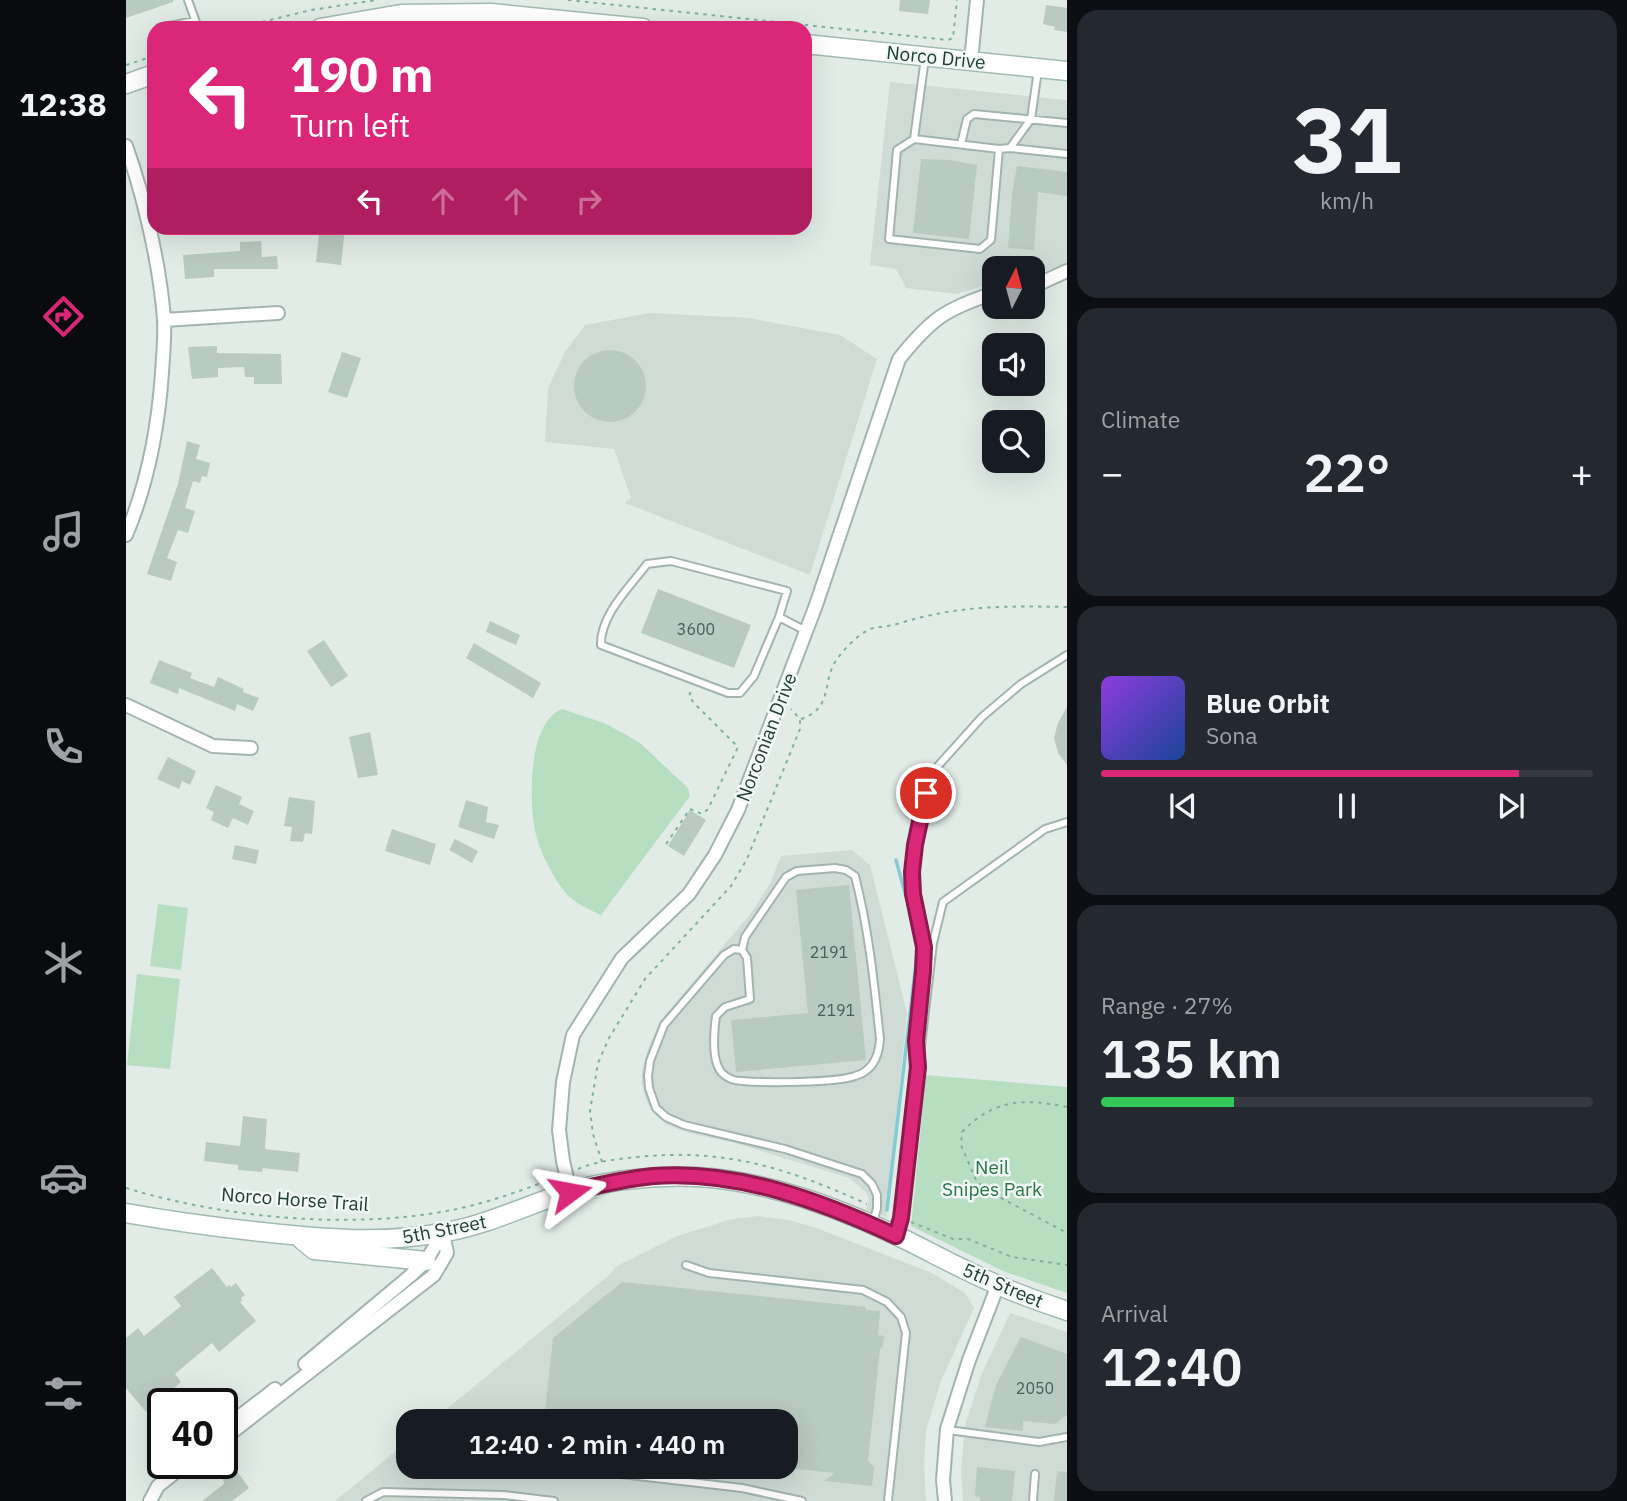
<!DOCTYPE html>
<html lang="en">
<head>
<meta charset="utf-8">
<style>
	:root { --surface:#171b24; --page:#242831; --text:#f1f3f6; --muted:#9ea1a6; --line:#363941; --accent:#db2777 }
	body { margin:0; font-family:"IBM Plex Sans",sans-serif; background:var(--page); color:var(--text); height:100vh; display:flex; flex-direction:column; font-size:26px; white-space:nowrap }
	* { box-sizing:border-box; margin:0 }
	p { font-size:23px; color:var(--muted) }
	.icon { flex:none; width:38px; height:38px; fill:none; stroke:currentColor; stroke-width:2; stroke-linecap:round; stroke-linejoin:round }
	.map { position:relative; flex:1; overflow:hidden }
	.panel { display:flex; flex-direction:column; gap:10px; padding:10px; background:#0d0f14; width:560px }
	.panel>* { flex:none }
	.top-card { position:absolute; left:21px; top:21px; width:665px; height:214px; border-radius:21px; box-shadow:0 7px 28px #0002; background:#db2777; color:#fff; overflow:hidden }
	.needle { width:46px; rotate:6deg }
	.buttons { position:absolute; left:856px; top:256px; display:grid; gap:14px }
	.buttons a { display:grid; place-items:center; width:63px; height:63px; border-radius:14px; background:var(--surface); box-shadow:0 7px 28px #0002; font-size:35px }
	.speed { position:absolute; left:21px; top:1388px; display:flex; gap:14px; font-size:35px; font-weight:700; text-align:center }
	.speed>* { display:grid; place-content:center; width:91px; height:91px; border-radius:50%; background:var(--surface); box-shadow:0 7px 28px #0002; line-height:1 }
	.speed .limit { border:4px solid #111; border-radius:10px; background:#fff; color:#111 }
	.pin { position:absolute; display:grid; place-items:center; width:60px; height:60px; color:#fff; margin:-30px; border:4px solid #fff; border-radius:50%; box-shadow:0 2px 7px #0007 }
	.me { position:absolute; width:77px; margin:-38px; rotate:77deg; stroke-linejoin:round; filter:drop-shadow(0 0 5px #0008) }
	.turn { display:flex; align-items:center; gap:24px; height:147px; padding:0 28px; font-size:32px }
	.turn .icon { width:91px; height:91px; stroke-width:2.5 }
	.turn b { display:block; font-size:49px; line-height:60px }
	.lanes { display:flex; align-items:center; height:66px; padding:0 28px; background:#0003; justify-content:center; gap:35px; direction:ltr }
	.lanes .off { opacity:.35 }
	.big { font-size:52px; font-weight:600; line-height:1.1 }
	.panel .tile { flex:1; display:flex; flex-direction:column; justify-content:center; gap:10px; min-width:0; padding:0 24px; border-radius:21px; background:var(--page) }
	.panel .dial { align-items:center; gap:0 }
	.dial b { font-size:91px; line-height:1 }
	.song { display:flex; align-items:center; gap:21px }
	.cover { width:84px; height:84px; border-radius:10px; background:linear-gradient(135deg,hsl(270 70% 55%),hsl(220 70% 35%)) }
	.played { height:7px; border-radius:4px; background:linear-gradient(90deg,var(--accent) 85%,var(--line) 85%) }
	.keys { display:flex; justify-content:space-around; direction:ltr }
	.heat { display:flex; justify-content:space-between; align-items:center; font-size:38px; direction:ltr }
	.charge { height:10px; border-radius:5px; background:linear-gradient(90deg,#34c759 27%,var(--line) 0) }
	.trip { position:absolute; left:270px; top:1409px; width:402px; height:70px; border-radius:21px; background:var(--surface); box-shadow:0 7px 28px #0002; font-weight:600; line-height:70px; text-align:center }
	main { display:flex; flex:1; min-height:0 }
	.dock { display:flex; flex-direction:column; width:126px; justify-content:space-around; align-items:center; background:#090b0e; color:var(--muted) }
	.dock .icon { width:49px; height:49px }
	.dock .active { color:var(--accent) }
	.dock b { font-size:32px; color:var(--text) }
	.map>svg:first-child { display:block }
	.built { fill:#cfdcd6 }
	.green { fill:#b8dec2 }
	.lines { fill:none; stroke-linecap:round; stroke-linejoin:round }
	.stream { stroke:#86cad4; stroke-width:3.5 }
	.building { fill:#b9cac2 }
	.lane-casing { stroke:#a3b4ae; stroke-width:10 }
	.street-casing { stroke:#a3b4ae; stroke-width:16 }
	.secondary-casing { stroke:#a1bbb1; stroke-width:21 }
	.path { stroke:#80b1a0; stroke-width:2; stroke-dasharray:3.5 5; stroke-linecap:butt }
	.lane { stroke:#fff; stroke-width:6 }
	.street { stroke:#fff; stroke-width:12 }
	.secondary { stroke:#fff; stroke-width:18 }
	.route-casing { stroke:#8e194d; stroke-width:18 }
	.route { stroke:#db2777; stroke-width:12 }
	.labels { text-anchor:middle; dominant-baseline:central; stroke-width:5; stroke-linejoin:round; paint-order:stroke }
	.number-label { font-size:16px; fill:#466058 }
	.street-label { font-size:19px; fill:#203d35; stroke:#f1f8f5 }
	.park-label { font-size:19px; fill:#297644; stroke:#f1f8f5 }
</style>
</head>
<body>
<main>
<nav class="dock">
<b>12:38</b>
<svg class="icon active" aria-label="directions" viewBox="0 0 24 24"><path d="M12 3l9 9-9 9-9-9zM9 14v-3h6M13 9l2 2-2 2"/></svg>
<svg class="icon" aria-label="music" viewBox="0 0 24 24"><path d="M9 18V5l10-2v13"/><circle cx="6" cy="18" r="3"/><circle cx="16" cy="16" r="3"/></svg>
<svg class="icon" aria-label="phone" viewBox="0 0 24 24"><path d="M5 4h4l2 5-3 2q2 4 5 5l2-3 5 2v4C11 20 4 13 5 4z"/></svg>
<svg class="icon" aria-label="climate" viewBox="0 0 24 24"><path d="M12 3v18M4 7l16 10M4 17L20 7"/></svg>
<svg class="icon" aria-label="car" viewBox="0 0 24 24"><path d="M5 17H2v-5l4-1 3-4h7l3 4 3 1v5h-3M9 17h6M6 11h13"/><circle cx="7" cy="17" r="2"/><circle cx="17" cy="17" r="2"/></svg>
<svg class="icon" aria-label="filters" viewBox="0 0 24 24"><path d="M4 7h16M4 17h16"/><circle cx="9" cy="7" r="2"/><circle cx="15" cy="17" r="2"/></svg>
</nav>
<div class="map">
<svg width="941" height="1501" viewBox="0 0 941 1501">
	<rect width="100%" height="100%" fill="#e1ece7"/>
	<path class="built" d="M764,82L941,100V264L907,275L906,268H868V283L830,294L780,288L770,269L744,265Z
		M524,313L623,318L714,335L751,359L684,575L499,503L505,498L488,449L419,442L422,388L439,352L459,325Z
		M726,850L744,865L781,1013L760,1217L740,1210L743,1200L740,1192L723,1178L609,1143L563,1133L541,1125L527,1112L520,1100L516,1085V1070L523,1046L534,1021L626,912L644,883L655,856Z
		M632,1216L663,1220L693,1229L806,1273L839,1293L848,1308L815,1381L800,1430L798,1465L800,1501H209L282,1441V1466H660V1421H306L482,1276L491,1266L551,1236L606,1219Z
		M884,1313L941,1332V1501H837L835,1470L839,1425L856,1373Z"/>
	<path class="green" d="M436,709L478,723L499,734L515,744L562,788L564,796L475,915C460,908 445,902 435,887C422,868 409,842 407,818C404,789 404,721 436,709Z
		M32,904L62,908L55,970L24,966Z
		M11,974L54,979L44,1069L1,1065Z
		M800,1075L941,1087V1293L877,1271L785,1226Z"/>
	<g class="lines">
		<path class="stream" d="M761,1210L792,946L787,922L770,860"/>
	</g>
	<path class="building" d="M0,0H47V2L0,18Z
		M774,0H804L802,14L773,11Z
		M920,5L941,8V32L928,30L929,27L917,24Z
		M795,159L823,160L851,165L843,239L787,233Z
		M891,166L941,172V196L912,192L908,250L882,248L886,194Z
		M205,228H219L215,265L190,262L193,233L204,234Z
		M135,241L136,257L151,256L152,269H88V277L59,279L57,255L114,251V242Z
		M91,346V353L155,354L156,384H128V377H119L118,367L92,368V377L66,379L62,347Z
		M448 386a36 36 0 1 1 72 0a36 36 0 1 1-72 0Z
		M216,352L235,358L221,398L202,392Z
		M61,441L74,445L70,459L84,463L81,477L76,476L74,483L67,481L59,508L69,511L62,533L52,530L41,558L51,562L45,581L21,574L52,484Z
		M532,589L625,625L608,668L515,633Z
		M364,621L394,635L390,645L360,632Z
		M198,640L222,676L205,687L181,651Z
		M348,643L415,683L407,698L340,658Z
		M33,660L66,673L64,678L88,687L92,677L118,689L117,692L133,698L127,711L111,704L109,711L53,688L52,694L24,683Z
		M941,707V765L932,753L928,738L932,723Z
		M244,732L252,775L232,778L223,737Z
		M42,757L70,771L64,785L56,781L53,789L31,779Z
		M90,785L116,797L113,804L128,811L122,825L107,818L102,828L85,820L88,812L80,808Z
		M163,797L189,801L186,834L179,833L177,842L164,841L166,827L158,826Z
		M340,800L362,807L360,822L373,825L368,839L332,827Z
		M564,810L580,820L558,856L542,846Z
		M266,829L310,844L304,865L259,851Z
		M329,839L352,851L346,863L323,850Z
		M109,845L133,850L130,864L106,859Z
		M723,885L740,1060L610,1072L605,1020L682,1013L670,890Z
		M117,1116L141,1119L139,1149L174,1153L172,1172L137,1168L136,1172L112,1170V1165L78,1161L80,1142L114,1146Z
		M86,1268L101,1287L103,1285L105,1287L110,1283L119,1295L115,1298L116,1301L114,1302L130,1321L93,1352L86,1343L49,1374L55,1382L20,1412L0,1388V1338L12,1328L18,1336L55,1306L48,1297Z
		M496,1282L740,1307V1310L754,1311L752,1335L758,1336L757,1346L754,1349L742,1461L748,1467L746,1486L698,1481L709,1473L660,1468V1421H525L419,1411L427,1338Z
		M895,1337L941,1354V1415L929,1424L897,1421V1431L859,1427L870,1385Z
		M851,1467L889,1471L886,1501H854V1497L849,1496Z
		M110,1470L123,1488L106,1501H76L98,1484L97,1479Z
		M931,1471L941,1472V1501H928Z"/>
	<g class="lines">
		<defs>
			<path id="lane" d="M62,0L72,28
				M33,28L69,21
				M788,139L799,58
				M835,144L841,119L848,114L941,123
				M884,148L941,154
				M873,149L788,139L771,150L763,239L854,249L865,240L873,149L884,148L905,119L912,70
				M653,617L628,676L614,693H602L475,645C474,615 504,587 521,564L545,561L661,591L653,617L680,631
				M709,868L720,870L729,876C743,931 748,982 754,1039C753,1055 747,1071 729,1076C710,1083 638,1083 616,1081C609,1081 601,1078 596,1073C585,1061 588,1031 590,1016L599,1007L624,999L621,958L616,950L619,937L660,877L671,871Z
				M616,950L608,949L598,955L538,1025L524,1061L522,1076L523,1088L530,1108L540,1117L558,1125L659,1149L736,1174L746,1184L751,1195V1208L747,1223
				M791,1051L798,947L787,894L786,872L789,845L800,793L811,767L856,717L895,684L941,655
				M770,1234L775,1218L807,943L817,902L919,829L941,822
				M560,1265L583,1273L737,1290L761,1302L775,1317L780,1333L762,1501
				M822,1430L913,1442L941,1437
				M425,1466L616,1488L676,1501
				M240,1501L257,1492L378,1495L428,1501
				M907,1501L909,1474"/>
			<path id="street" d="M845,61L851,0
				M0,146C18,196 34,266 38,319C39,337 37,356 36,373C32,430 22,483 0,535
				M906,287L941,271
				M38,320L152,313
				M0,705L87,746L125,748
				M444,1192L437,1161L433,1130L437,1082L447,1035L496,958L563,894L589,855L612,810L690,605L773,359C805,319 819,309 868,293
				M179,1364L284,1276L300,1261L317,1233
				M96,1430L149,1389
				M96,1440L308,1275L321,1253L317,1233
				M24,1501L32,1486L61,1463
				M819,1501L817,1480L821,1429L843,1360L872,1285"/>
			<path id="secondary" d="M194,28L275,14L365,13L517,28
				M679,44L941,71
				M0,84L28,74
				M0,1213C45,1221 90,1227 136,1232C198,1239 258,1244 320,1232C364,1224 403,1204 445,1191C486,1180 528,1175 571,1177C644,1181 716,1209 782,1241C812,1256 841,1272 872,1285C894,1295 918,1303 941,1311
				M176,1240L188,1250L300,1261"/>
		</defs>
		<use href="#lane" class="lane-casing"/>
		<use href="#street" class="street-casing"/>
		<use href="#secondary" class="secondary-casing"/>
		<path class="path" d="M442,0L822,40L827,38L831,0
			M111,28L185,10L251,0
			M0,65L28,56
			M675,719C707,708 696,684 709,662C717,650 731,635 744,629C753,626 762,627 771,624C832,605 878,606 941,607
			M540,844L564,809L576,814L582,809L612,747L568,703L563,696L565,691
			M941,1107C898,1098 868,1099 836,1132L835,1145L850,1180L862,1191L941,1233
			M476,1162L467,1134L464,1111L472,1063L483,1038L519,979L605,886L621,859L674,729V719L665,709
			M452,1169C470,1161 492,1159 511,1157C600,1148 661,1168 741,1204
			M0,1188C99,1218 224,1230 326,1210C361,1203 395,1191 428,1178
			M785,1222L827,1239H842L886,1257L941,1265"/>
		<use href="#lane" class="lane"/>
		<use href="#street" class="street"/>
		<use href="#secondary" class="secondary"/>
	</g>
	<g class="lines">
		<defs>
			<path id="route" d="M444,1192C472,1185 499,1179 528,1176C612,1170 695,1201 770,1236L775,1218L792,1067L790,1041L797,971L798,947L787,894L786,872L789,845L800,793"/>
		</defs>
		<use href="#route" class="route-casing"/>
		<use href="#route" class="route"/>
	</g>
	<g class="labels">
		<g class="number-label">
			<text x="570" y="629">3600</text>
			<text x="703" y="952">2191</text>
			<text x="710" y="1010">2191</text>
			<text x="909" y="1388">2050</text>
		</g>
		<g class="street-label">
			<text transform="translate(810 57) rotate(6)">Norco Drive</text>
			<text transform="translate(640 737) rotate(-69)">Norconian Drive</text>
			<text transform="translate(169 1199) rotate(4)">Norco Horse Trail</text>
			<text transform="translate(318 1229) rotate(-11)">5th Street</text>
			<text transform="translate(877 1285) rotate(23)">5th Street</text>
		</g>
		<g class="park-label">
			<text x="866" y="1167">Neil<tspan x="866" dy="22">Snipes Park</tspan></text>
		</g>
	</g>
</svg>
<div class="buttons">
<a><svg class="needle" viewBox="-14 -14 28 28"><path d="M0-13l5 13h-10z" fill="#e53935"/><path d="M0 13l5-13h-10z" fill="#9ea1a6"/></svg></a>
<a><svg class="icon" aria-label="sound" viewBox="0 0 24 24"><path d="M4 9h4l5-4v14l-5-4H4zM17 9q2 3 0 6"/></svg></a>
<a><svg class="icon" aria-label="search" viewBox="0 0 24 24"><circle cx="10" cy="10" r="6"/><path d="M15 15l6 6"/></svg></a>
</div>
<div class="speed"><div class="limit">40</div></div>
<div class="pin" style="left:800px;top:793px;background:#d93025"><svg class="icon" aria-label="arrive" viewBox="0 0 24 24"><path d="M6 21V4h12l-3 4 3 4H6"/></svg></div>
<svg class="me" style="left:444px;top:1192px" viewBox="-20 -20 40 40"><path d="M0-17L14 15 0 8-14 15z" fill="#db2777" stroke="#fff" stroke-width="4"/></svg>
<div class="trip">12:40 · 2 min · 440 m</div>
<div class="top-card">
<div class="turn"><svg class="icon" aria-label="left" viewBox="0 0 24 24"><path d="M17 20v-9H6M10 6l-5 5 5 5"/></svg><div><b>190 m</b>Turn left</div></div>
<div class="lanes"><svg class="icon" aria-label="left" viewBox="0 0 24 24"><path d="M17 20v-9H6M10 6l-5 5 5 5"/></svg><svg class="icon off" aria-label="ahead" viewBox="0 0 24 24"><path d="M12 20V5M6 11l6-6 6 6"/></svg><svg class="icon off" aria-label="ahead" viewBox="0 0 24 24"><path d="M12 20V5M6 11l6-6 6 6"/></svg><svg class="icon off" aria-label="right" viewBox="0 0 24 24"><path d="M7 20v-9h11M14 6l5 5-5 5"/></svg></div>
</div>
</div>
<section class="panel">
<div class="tile dial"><b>31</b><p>km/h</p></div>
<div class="tile"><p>Climate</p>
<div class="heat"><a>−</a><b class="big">22°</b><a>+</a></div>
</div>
<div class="tile">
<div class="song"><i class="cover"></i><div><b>Blue Orbit</b><p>Sona</p></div></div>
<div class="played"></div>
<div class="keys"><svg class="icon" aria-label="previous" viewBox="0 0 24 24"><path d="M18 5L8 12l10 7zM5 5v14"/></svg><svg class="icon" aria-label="pause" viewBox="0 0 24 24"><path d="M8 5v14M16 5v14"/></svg><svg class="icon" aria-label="next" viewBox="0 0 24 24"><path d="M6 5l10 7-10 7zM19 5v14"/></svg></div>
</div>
<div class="tile"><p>Range · 27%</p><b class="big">135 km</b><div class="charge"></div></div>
<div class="tile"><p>Arrival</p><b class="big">12:40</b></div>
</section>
</main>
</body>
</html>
